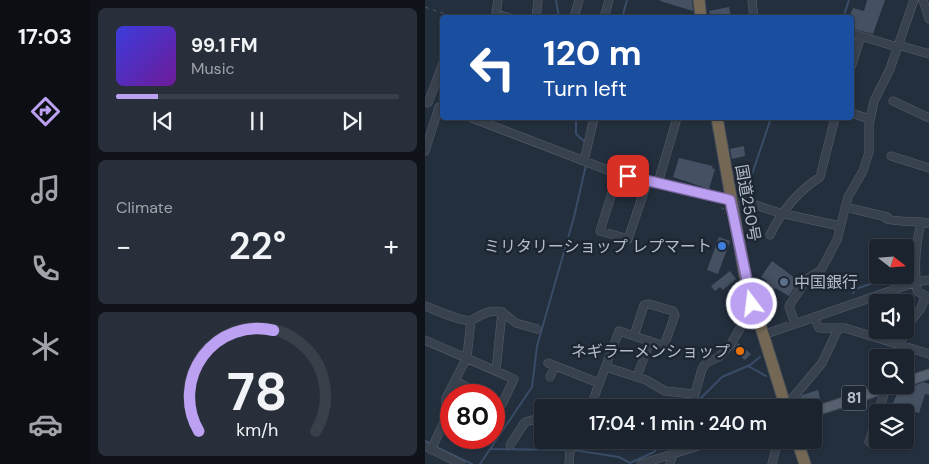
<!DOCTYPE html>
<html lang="en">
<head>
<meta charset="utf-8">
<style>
	:root { --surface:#1b232e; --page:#282f3a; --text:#f1f3f6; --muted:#a0a4aa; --line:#39404a; --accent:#bca0f2 }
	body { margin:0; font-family:"DM Sans","Noto Sans JP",sans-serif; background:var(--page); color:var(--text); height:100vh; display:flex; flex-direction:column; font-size:19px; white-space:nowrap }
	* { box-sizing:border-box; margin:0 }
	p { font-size:16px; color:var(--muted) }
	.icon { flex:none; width:28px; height:28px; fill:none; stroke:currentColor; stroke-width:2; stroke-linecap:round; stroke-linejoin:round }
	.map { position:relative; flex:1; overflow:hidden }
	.side { display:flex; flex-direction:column; gap:8px; padding:8px; background:#0f1319; width:335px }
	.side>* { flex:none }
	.banner { position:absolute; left:15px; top:15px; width:414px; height:105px; border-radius:5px; box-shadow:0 1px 4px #0004,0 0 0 1px var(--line); background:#1a4fa0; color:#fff; overflow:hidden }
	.needle { width:32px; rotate:107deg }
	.buttons { position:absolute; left:444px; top:239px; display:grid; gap:10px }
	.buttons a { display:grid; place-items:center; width:45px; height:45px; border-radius:5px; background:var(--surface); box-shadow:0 1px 4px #0004,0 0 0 1px var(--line); font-size:25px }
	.speed { position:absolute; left:15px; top:384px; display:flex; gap:10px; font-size:25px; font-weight:700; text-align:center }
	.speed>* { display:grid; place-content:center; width:65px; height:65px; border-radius:50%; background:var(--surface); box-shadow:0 1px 4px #0004,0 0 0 1px var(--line); line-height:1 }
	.speed .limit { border:8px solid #d22; background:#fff; color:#111 }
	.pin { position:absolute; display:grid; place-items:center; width:42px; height:42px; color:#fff; margin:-21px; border-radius:10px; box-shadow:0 2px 8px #0006 }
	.me { position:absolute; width:55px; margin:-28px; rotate:345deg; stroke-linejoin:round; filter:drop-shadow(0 0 4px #0008) }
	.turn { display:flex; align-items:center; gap:18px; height:105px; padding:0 20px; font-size:22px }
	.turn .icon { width:65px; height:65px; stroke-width:2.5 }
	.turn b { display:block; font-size:35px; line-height:42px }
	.big { font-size:38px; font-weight:600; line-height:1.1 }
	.side .card { flex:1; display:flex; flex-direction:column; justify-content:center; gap:8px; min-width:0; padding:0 18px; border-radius:8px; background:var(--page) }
	.side .dial { align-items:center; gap:0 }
	.dial svg { height:130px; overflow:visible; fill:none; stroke:var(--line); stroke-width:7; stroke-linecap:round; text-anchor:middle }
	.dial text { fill:var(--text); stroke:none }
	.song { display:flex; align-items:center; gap:15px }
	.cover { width:60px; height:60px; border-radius:8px; background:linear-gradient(135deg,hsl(240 70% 55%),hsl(280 70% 35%)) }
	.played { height:5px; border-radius:2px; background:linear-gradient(90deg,var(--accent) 15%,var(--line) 15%) }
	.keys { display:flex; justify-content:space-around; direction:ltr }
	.heat { display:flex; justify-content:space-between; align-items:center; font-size:28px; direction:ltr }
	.trip { position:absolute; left:109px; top:399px; width:288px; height:50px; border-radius:5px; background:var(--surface); box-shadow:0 1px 4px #0004,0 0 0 1px var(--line); font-weight:600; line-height:50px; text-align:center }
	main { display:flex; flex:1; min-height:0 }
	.menu { display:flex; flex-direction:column; width:90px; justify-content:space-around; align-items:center; background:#0b0e12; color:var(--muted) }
	.menu .icon { width:35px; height:35px }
	.menu .selected { color:var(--accent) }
	.menu b { font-size:22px; color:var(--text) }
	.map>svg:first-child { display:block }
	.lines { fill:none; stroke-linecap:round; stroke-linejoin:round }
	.stream { stroke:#394c67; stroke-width:2 }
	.building { fill:#455162 }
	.minor-casing { stroke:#565f6c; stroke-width:9 }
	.major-casing { stroke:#414a57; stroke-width:11 }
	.highway-casing { stroke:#434c59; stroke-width:13 }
	.path { stroke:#44595c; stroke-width:1; stroke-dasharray:4 4; stroke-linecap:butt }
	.minor { stroke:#38414e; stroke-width:8 }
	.major { stroke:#56606e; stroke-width:9 }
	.highway { stroke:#746855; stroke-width:11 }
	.path-bridge { stroke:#44595c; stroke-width:1; stroke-dasharray:4 4; stroke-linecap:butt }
	.route-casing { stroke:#7a689d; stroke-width:12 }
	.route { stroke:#bca0f2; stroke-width:9 }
	.shop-dot { fill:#3f7fe0; stroke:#1d2633; stroke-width:2 }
	.service-dot { fill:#5c6f8a; stroke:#1d2633; stroke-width:2 }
	.food-dot { fill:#e8710a; stroke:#1d2633; stroke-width:2 }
	.labels { text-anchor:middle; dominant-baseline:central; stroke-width:5; stroke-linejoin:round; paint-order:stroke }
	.shield { fill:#1d2633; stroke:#878f9c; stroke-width:1 }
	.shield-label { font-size:15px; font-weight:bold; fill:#b4bcc9 }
	.street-label { font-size:16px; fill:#b4bcc9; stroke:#1d2633 }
	.poi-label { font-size:16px; fill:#b4bcc9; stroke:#1d2633; text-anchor:end }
</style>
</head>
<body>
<main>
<nav class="menu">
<b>17:03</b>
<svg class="icon selected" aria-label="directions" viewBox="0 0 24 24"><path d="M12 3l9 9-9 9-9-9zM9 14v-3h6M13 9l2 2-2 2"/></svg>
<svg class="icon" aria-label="music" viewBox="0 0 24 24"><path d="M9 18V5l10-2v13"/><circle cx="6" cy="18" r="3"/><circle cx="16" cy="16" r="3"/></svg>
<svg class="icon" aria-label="phone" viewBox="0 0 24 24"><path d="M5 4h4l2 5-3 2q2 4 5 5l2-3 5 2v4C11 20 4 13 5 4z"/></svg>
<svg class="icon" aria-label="climate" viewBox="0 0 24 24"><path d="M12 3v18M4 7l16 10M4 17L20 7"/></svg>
<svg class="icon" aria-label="car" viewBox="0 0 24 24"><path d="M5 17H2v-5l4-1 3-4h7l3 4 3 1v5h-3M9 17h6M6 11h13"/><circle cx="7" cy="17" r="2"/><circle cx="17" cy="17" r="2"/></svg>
</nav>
<section class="side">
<div class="card">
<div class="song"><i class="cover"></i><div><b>99.1 FM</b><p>Music</p></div></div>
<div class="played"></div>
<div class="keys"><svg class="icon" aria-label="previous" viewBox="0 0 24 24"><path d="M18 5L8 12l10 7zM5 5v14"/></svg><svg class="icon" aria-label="pause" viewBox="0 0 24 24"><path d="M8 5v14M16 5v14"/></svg><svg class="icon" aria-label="next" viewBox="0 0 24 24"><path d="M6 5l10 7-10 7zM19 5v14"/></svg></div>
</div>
<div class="card"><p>Climate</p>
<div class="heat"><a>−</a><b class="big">22°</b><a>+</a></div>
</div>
<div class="card dial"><svg viewBox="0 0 100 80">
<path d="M14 69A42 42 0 1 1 86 69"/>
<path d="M14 69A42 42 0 0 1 60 7" stroke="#bca0f2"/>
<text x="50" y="56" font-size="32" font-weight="700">78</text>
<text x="50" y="72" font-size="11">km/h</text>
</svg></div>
</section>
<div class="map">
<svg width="504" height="464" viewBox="0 0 504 464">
	<rect width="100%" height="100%" fill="#242f3e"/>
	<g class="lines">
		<path class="stream" d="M131,0L134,18
			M197,18L202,0
			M418,18L424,0
			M151,118V134L160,142
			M319,198L346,118
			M480,272L488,270
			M428,293L431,289L470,275
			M323,366L341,376
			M271,403L297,377L325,365L335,357
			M0,441L7,444
			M11,447L47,464
			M66,449L143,450
			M148,450L194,457L205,463L229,452L238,440
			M55,464L107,387L112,346L149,217L161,165"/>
	</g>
	<path class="building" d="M235,0H267L268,11L235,1Z
		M442,0H460L448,34L426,28V18H424L428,8L439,11Z
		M304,7L306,18H285L284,11Z
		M319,146L320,156L307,159L305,149Z
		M254,158L288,166L287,168L290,169L284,189L248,177Z
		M294,237L305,241L293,274L282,270Z
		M347,261L374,281L364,296L350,288L349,291L340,285L342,281L336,277Z
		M305,271L311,279L298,290L295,287L290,291L286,286Z
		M313,343L326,354L320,360L308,350Z
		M499,382L504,384V395L500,394L494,413L467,405L474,390L487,393L488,386Z
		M393,390L396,403L382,408H373L372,402L377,395Z"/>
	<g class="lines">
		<defs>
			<path id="minor" d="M73,0L71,14L85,18
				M327,0L329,18
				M498,0L504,19
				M111,18L113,0
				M149,18L154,0
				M179,18L184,0
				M426,33L472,47
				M473,45L504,54
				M426,67L436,36
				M468,101L504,118
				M3,103L18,63
				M426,113L445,119
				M47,118L193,174L296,198L321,202L355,213L415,226
				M0,151L14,107
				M466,156L504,168
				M159,161L169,118
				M193,174L175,231L203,239L223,180
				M233,183L252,118
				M420,207L462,217V219C476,223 489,220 504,223
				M496,222C490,246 489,266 492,291L504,298
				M345,235C357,210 372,192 395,177L410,118
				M0,306C9,309 38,323 47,320C57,315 64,309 77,312L71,371
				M77,312L91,323L112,329
				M389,317L394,328H420L504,354
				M370,324L364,306L382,279L396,270L412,240L423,197L438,171L444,152V125L449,101L465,69L489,0
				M338,335L491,282L504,280
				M0,340L89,379L77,404L69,400
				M470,358L483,325L496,308L500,297
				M123,363L174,383
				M181,367L221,380L240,391L269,394
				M214,371L225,341
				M125,377L130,366
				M30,381L58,395
				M361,406L397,363L413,329
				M165,408L194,331L236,345L240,343L250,315L248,311L224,304L219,305L209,336
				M266,408L277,369L281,363L294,357L306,344L328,306
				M453,412L462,385
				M69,429L72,430
				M29,438L46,445L51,438
				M444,442L452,416
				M85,445L100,422L107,420L118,423
				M0,446L36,464
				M6,450L19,422L21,398L42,357L46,320
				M144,464L145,451L151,440
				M216,464L292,440
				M245,464L252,440
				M347,464L353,440"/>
			<path id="major" d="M480,382L504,374
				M388,412L471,385"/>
			<path id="highway" d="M274,0L276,18
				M292,118L320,276L361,408
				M372,440L380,464"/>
		</defs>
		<use href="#minor" class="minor-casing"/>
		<use href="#major" class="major-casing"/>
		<use href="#highway" class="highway-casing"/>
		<path class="path" d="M0,7L32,18
			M296,208H298V213H300"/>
		<use href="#minor" class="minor"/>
		<use href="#major" class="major"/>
		<use href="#highway" class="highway"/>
		<path class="path-bridge" d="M300,209L314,207"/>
	</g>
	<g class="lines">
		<defs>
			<path id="route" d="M203,176L305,200L327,304"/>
		</defs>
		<use href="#route" class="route-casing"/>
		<use href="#route" class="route"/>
	</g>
	<circle class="shop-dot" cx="297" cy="246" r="5"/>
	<circle class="service-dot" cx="359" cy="282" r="5"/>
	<circle class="food-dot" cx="315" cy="351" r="5"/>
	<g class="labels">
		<rect class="shield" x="416.5" y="385.5" width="25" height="25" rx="4"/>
		<g class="shield-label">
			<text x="429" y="398">81</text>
		</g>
		<g class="street-label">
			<text transform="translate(323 203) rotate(80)">国道250号</text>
		</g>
		<g class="poi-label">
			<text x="287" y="246">ミリタリーショップ レプマート</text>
			<text x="369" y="282" text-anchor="start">中国銀行</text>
			<text x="305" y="351">ネギラーメンショップ</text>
		</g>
	</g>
</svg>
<div class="buttons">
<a><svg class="needle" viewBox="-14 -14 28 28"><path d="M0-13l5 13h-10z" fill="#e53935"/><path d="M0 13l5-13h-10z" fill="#a0a4aa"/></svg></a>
<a><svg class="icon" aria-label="sound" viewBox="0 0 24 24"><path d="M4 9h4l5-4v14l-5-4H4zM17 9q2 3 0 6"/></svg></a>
<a><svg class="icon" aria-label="search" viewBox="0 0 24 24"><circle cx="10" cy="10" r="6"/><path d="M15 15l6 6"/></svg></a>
<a><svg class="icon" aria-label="layers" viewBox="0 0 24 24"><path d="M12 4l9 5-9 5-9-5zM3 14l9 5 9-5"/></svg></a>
</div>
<div class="speed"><div class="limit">80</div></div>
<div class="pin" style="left:203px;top:176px;background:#d93025"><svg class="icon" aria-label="arrive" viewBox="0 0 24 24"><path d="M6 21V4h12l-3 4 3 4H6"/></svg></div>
<svg class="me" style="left:327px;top:304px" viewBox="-20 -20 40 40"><circle r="17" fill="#bca0f2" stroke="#fff" stroke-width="3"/><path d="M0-11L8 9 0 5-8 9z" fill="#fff"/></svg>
<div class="trip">17:04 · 1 min · 240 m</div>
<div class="banner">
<div class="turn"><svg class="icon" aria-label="left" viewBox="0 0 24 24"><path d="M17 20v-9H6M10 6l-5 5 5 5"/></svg><div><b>120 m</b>Turn left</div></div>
</div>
</div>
</main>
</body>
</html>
